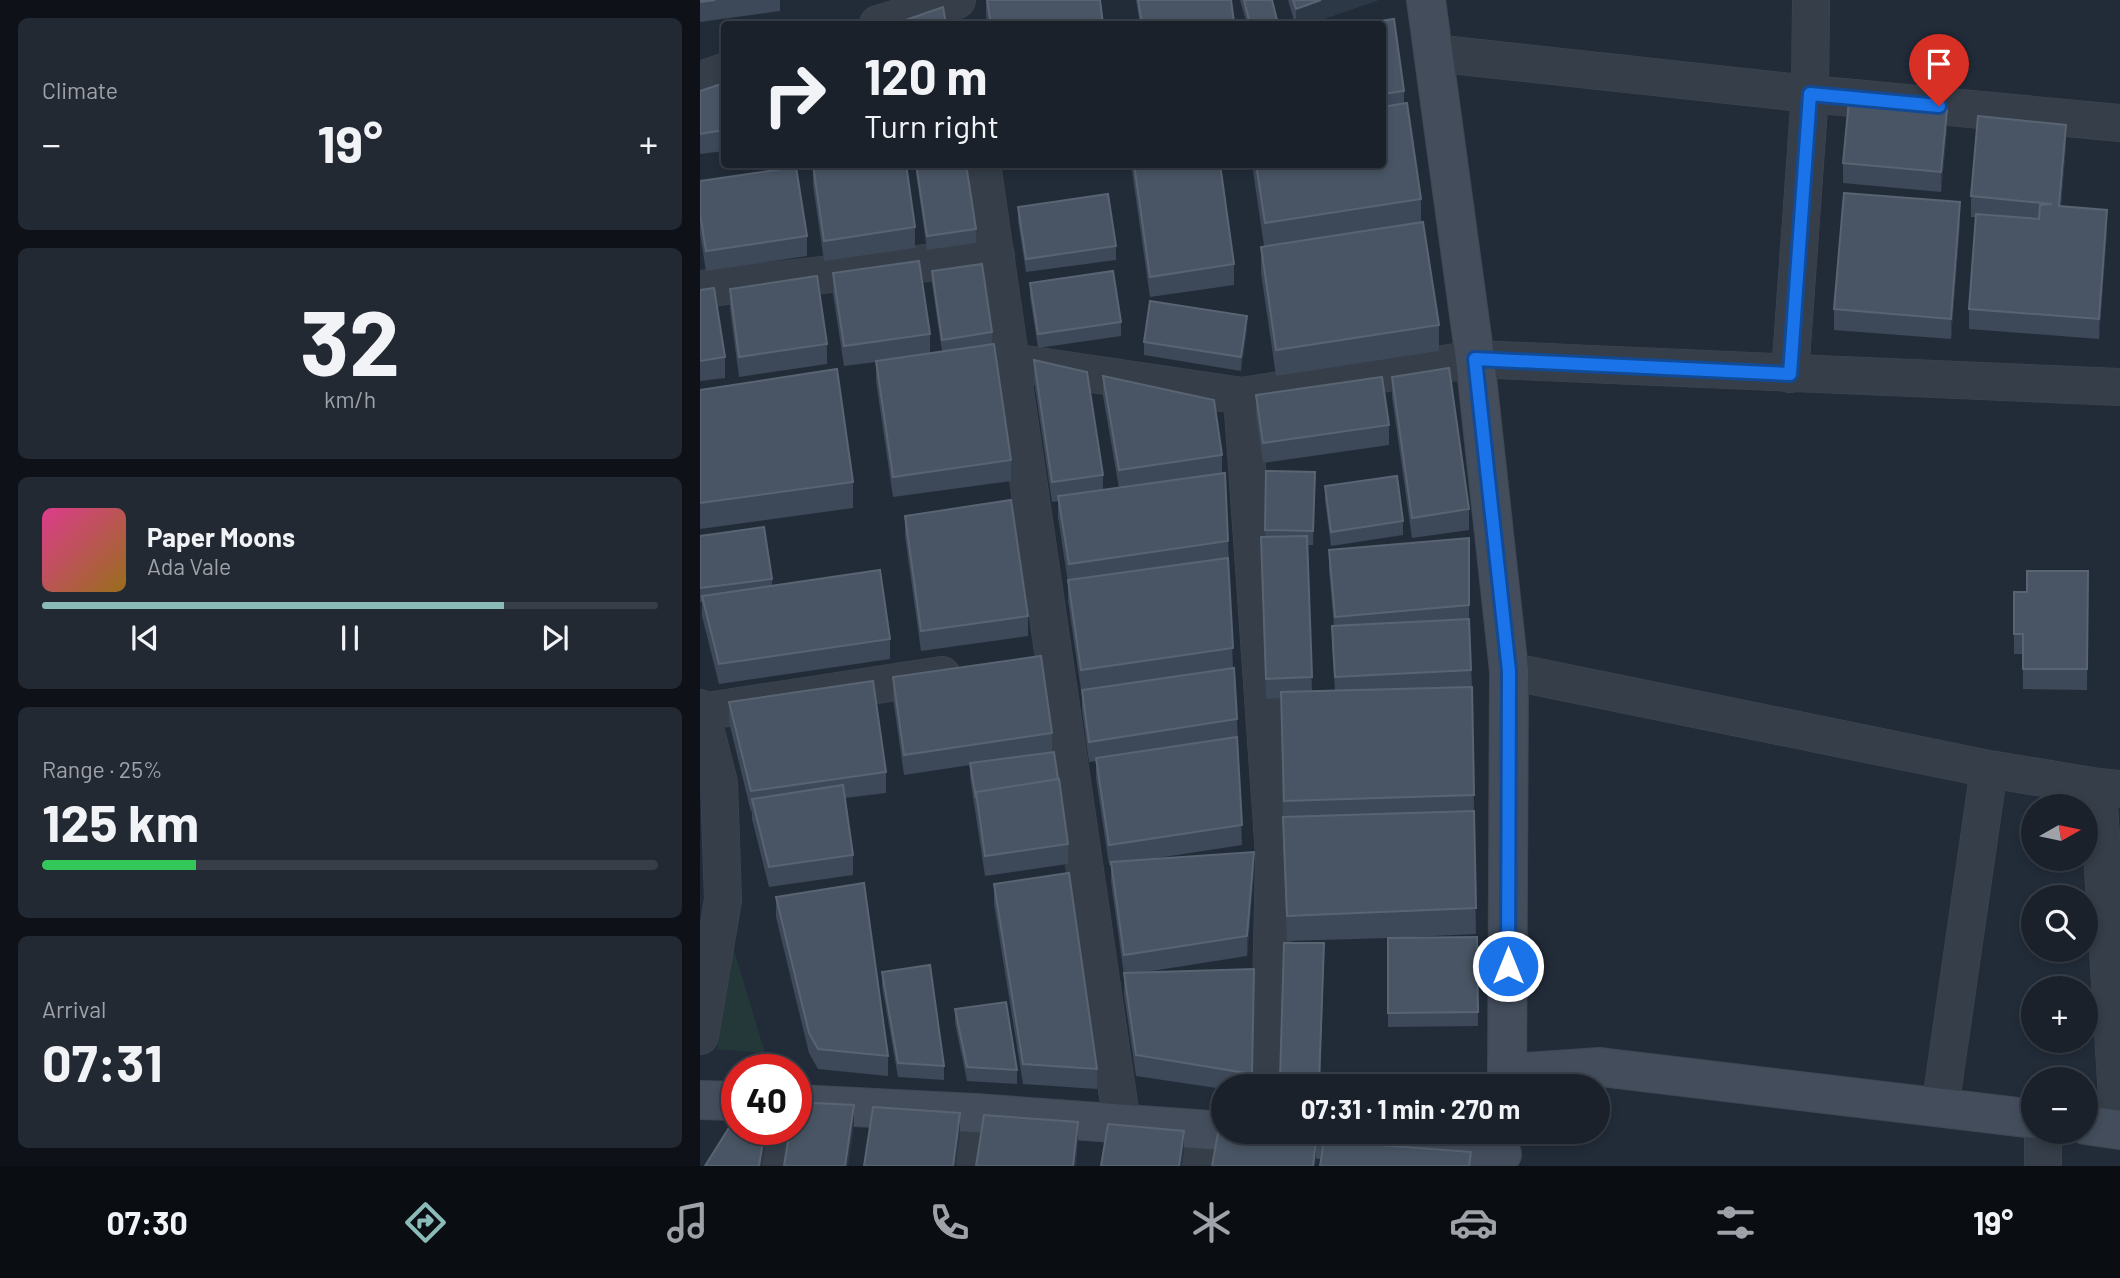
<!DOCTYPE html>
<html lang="en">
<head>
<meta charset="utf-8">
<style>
	:root { --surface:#1a212b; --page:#232933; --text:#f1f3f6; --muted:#9fa3a9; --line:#383e47; --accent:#8bbbb9 }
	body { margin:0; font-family:Barlow,sans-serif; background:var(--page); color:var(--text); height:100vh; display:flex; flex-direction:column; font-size:26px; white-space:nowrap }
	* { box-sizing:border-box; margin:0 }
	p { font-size:23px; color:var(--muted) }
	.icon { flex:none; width:38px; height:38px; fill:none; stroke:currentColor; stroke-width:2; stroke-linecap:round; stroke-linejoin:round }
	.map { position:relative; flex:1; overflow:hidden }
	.details { display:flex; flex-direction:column; gap:18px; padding:18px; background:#0e1218; width:700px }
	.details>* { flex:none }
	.hud { position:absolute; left:21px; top:21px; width:665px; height:147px; border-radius:7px; box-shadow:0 4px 10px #0003,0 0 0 2px var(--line); background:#1a212b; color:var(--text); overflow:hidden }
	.needle { width:46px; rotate:81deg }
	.tools { position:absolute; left:1321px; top:794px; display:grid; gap:14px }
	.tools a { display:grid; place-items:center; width:77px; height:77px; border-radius:50%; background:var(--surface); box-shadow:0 4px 10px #0003,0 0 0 2px var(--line); font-size:35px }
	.speed { position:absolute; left:21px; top:1054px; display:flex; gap:14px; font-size:35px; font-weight:700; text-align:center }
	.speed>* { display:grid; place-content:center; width:91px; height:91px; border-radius:50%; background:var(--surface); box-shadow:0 4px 10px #0003,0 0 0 2px var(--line); line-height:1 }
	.speed .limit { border:10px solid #d22; background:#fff; color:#111 }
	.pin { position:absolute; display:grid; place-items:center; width:60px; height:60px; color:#fff; margin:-72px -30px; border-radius:50% 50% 50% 0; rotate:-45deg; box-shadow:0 0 7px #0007 }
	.pin .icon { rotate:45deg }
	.me { position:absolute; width:77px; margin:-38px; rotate:0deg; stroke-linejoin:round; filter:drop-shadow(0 0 5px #0008) }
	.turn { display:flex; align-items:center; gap:24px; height:147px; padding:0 28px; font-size:32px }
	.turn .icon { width:91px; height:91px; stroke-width:2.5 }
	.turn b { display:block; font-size:49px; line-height:60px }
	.big { font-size:52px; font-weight:700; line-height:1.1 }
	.details .card { flex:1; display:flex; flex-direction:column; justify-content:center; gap:10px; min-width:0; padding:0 24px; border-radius:10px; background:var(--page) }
	.details .dial { align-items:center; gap:0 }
	.dial b { font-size:91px; line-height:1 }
	.song { display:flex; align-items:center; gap:21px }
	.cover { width:84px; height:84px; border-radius:10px; background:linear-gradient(135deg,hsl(330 70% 55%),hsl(40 70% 35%)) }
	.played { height:7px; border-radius:4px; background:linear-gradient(90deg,var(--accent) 75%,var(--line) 75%) }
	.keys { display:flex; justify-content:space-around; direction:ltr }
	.heat { display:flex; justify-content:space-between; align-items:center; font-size:38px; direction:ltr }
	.charge { height:10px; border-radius:5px; background:linear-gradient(90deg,#34c759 25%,var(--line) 0) }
	.trip { position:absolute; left:511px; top:1074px; width:399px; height:70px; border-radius:35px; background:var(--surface); box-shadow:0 4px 10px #0003,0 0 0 2px var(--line); font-weight:700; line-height:70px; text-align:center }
	.dock { display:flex; height:112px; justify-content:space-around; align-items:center; background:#0a0d11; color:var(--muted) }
	.dock .icon { width:49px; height:49px }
	.dock .active { color:var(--accent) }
	.dock b { font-size:32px; color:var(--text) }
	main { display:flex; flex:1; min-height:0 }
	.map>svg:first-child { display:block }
	.green { fill:#24383a }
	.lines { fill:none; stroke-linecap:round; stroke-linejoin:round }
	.street-casing { stroke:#3f4753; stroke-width:38 }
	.secondary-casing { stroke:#3f4753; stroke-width:40 }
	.street { stroke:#353e49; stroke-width:37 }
	.secondary { stroke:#434d5c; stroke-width:38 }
	.wall { fill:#3d4858 }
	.shaded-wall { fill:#2d3847 }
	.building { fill:#495564; stroke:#596473; stroke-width:2 }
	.route-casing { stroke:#114b97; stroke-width:18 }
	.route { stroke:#1a73e8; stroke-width:12 }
</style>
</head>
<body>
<main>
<section class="details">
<div class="card"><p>Climate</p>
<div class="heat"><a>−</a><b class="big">19°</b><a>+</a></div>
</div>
<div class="card dial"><b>32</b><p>km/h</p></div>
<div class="card">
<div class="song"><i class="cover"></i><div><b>Paper Moons</b><p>Ada Vale</p></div></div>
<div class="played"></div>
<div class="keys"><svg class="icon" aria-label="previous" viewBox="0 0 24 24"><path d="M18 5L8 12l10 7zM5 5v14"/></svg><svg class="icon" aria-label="pause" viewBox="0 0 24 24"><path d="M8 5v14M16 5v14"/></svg><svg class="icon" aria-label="next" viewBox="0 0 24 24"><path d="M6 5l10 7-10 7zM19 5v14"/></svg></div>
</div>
<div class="card"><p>Range · 25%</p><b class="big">125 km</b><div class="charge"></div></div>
<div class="card"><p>Arrival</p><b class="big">07:31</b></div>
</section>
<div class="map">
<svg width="1420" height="1166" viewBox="0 0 1420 1166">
	<rect width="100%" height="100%" fill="#222c39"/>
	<path class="green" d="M33,947L65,1053L17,1049Z"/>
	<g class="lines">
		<defs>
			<path id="street" d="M178,24L257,0
				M733,53L1110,94L1420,123
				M0,80L24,72
				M282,164L422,1124
				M0,289L296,255
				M311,362L542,396L775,359L1420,387
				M1090,374L1110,94L1111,0
				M542,396L574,855L569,1087
				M809,671L1289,769
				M0,708L19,783L23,900L0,1036
				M1,712L242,675
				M1240,1108L1289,769L1398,787
				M1419,1130L1398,787L1420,789
				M1343,1132V1166
				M77,1166L83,1129
				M267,1166L275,1113
				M501,1166L507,1130"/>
			<path id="secondary" d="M726,0L775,359L809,671L807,1087
				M808,1073L900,1067L1334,1119
				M0,1100L37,1101
				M96,1104L275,1113L523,1131
				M1386,1125L1420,1130
				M536,1132L802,1154"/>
		</defs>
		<use href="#street" class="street-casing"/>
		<use href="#secondary" class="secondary-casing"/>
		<use href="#street" class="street"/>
		<use href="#secondary" class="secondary"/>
	</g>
	<path class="wall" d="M0,0H80V11L0,22Z
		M286,0H400L403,24H287L286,15Z
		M436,0H531L534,24H440Z
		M540,0H572L578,24H547Z
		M588,0H678L609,24H595Z
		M682,24L704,91V104L721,199V223L739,325V351L576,376L561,273V247L564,246L552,164H682Z
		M24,83V151L0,154V91Z
		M1247,130L1241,192L1143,183V163Z
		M1366,145L1361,206L1407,230L1399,339L1269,329V309L1276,217H1271V196Z
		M216,164H266L276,229V243L227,250L216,173Z
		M431,164H520L534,264V285L450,297Z
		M113,165L215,227V248L124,261L113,185Z
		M0,181L107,236V256L6,271L0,234Z
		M318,207L416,246V260L326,272L318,221Z
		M1260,223L1251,339L1134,330V309Z
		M232,271L292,332V344L311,460V481L193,497L176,381V362L144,366L133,294V273L230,334V353L242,351L232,284Z
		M330,283L421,322V336L338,348L330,297Z
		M30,289L127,344V364L39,377L30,309Z
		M0,290L25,357V378L0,381Z
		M547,330L541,371L444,355V342Z
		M334,360L403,475V490L419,488L403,396V376L522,455V473L528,541L533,668L381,690L368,601V583L358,517V501L352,502L334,380Z
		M692,377L769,509V530L712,538L692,397Z
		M0,390L153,482V508L0,529Z
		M556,395L689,425V445L563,463L556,416Z
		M566,471L615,472L613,545H607L612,691H635L632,646V626H634L629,570V550L769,538V621L772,687L776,934L688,938L777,937L778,1026L688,1027V938L587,941L583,843L581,698L566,699L561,557V537H565Z
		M625,486L703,521V535L631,546L625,500Z
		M205,516L328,616V636L221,651L205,536Z
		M0,536L72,579V586L190,639V659L19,684L2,616V602H0Z
		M1388,571L1387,690L1323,689V654H1314V592H1327Z
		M193,677L352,733V752L368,844V864L285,876L270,777V765L204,775L193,698Z
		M382,690L537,719L542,845L451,859L554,872L547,956L439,973L554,969L552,1087H523V1089L436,1076L424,994V975L411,882V865H409L396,778V761L389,762L382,710Z
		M29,702L186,772V793L145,798L153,855V875L69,887L52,819V811L51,812L29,722Z
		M294,884L397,1069V1089L323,1084L294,904Z
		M76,897L188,1056V1076L118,1069L109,1053L76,917Z
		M584,943L624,957L620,1087H580Z
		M182,972L244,1066V1080L198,1077L182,986Z
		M255,1009L317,1070V1084L267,1081L255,1023Z"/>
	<path class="shaded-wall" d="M621,0H678L609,24H596V9Z
		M1247,110V130L1241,192V172Z
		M1366,125V145L1359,226V206Z
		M1260,202V223L1251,339V319Z
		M1407,210V230L1399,339V319Z
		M547,316V330L541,371V357Z
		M554,852V872L547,956V936Z
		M154,1105V1125L148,1166H145Z
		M260,1113V1134L256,1166H253Z
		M378,1122V1143L376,1166H373Z
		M65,1129H67V1137L62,1166H59Z
		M484,1131V1151L482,1166H479Z
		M616,1140V1161L615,1166H613Z"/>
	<path class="building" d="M0,0H15L0,2Z
		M287,0H400L403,24H291Z
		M438,0H531L534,22L518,24H442Z
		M544,0H572L578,24H550Z
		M593,0H621L596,9Z
		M243,7L246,24H198L197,23Z
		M694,19L704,91L682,94V24H661Z
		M24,83V130L0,134V91Z
		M1149,100L1247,110L1241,172L1143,163Z
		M707,103L721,199L565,223L556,164H682V107Z
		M1278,116L1366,125L1359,206L1407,210L1399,319L1269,309L1276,214L1339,219L1340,205L1352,204L1271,196Z
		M206,164L215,227L124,241L113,165Z
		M216,164H266L276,229L227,236Z
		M434,164H520L534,264L450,277Z
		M96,167L107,236L6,251L0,214V181Z
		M1144,193L1260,202L1251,319L1134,309Z
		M408,194L416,246L326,259L318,207Z
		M723,222L739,325L576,350L561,247Z
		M219,261L230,334L144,346L133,273Z
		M282,264L292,332L242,340L232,271Z
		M413,271L421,322L338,334L330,283Z
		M117,276L127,344L39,357L30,289Z
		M14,288L25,357L0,361V290Z
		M450,301L547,316L541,357L444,342Z
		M294,344L311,460L193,477L176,361Z
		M334,360L387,372L403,475L352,482Z
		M749,368L769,509L712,518L692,377Z
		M137,369L153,482L0,503V390Z
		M403,376L514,400L522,455L419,470Z
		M682,377L689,425L563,443L556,395Z
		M566,471L615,472L613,531L565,530Z
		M525,473L528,541L369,564L358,496Z
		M697,476L703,521L631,532L625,486Z
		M311,500L328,616L221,631L205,516Z
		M64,527L72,579L0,588V536Z
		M607,536L612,677L566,679L561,537Z
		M769,538V605L635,617L629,550Z
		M528,558L533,648L381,670L368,580Z
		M180,570L190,639L19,664L2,596Z
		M1327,571H1388L1387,669H1323V634H1314V592H1327Z
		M769,619L771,670L635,677L632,626Z
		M341,656L352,733L204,755L193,677Z
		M534,668L537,719L389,742L382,690Z
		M173,681L186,772L51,791L29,702Z
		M772,687L774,795L584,801L581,692Z
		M537,737L542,825L409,845L396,758Z
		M354,752L358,779L276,792V798L270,763Z
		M359,779L368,844L285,856L276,792Z
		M143,785L153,855L69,867L52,799Z
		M774,811L776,908L587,916L583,817Z
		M554,852L547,936L424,955L411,862Z
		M369,873L397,1069L323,1064L294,884Z
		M164,883L188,1056L118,1049L109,1033L76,897Z
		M777,937L778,1012L688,1013V938Z
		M584,943H624L619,1082L580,1080Z
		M230,965L244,1066L198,1063L182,972Z
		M554,969L552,1074L436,1055L424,973Z
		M306,1002L317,1070L267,1067L255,1009Z
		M96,1102L154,1105L145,1166H84L90,1129H96Z
		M173,1107L260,1113L253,1166H164Z
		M37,1115V1129H65L59,1166H5Z
		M284,1115L378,1122L373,1166H276Z
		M408,1124L484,1131L479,1166H401Z
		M518,1133L616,1140L613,1166H512Z
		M624,1141L771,1152L769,1166H620Z"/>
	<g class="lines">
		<defs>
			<path id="route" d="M808,966L809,671L775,359L1090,374L1110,94L1239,106"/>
		</defs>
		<use href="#route" class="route-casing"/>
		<use href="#route" class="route"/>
	</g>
</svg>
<div class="tools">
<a><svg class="needle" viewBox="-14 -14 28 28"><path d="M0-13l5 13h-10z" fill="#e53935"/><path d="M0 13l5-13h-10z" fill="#9fa3a9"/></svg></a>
<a><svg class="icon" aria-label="search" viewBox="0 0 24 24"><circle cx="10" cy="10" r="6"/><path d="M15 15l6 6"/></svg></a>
<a>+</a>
<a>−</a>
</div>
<div class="speed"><div class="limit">40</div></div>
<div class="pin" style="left:1239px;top:106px;background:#d93025"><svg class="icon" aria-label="arrive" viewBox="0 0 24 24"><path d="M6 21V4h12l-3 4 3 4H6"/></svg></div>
<svg class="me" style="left:808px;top:966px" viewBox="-20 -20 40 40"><circle r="17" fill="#1a73e8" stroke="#fff" stroke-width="3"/><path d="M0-11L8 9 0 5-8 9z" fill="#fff"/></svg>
<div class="trip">07:31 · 1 min · 270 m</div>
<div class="hud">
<div class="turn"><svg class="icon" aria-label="right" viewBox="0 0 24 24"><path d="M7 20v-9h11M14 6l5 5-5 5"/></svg><div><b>120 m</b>Turn right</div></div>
</div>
</div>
</main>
<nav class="dock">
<b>07:30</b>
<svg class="icon active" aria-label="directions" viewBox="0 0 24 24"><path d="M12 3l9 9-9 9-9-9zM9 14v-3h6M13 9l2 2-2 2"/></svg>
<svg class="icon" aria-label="music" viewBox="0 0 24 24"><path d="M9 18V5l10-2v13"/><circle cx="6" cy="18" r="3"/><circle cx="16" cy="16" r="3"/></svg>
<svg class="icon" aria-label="phone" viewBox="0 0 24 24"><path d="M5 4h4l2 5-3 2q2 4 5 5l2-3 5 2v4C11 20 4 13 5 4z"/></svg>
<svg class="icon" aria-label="climate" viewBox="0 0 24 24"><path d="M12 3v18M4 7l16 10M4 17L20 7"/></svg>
<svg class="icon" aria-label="car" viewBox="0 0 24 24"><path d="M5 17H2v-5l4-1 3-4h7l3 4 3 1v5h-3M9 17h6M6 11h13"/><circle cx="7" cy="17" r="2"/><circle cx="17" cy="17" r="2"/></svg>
<svg class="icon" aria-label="filters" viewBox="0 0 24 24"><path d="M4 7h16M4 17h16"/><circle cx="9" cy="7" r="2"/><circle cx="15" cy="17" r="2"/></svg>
<b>19°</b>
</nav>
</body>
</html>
